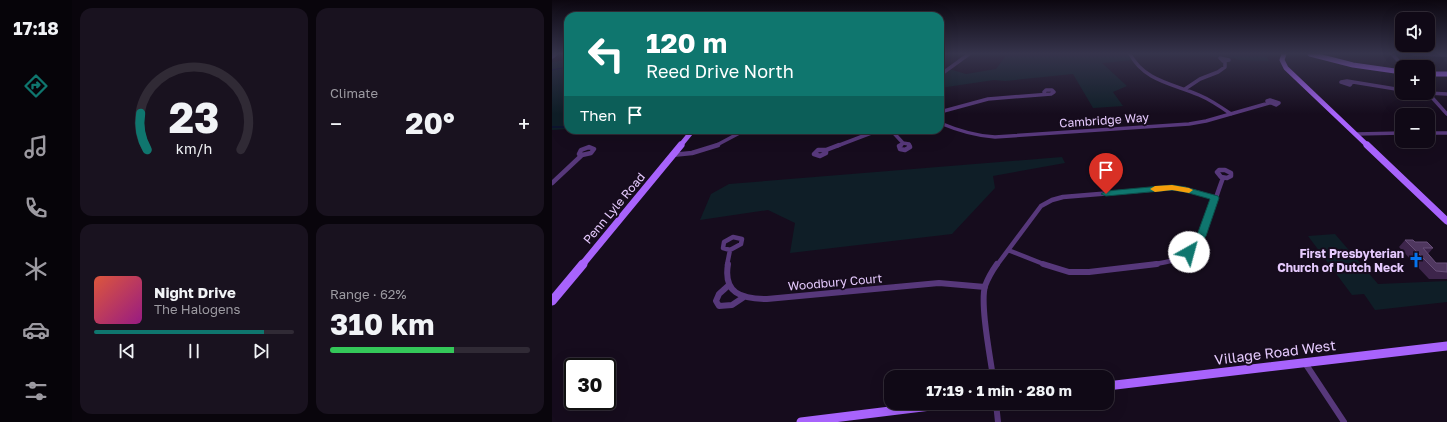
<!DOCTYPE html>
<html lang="en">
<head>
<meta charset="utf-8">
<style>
	:root { --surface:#100916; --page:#19121f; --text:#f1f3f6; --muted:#9c9aa1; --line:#302a35; --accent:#0f766e }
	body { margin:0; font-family:"Golos Text",sans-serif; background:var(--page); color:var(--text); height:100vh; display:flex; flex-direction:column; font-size:15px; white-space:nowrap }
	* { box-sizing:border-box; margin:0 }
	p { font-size:13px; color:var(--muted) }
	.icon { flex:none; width:22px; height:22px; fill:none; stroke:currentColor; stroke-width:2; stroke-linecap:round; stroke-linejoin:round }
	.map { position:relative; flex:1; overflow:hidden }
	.side { display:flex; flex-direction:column; gap:8px; padding:8px; background:#09050c; width:480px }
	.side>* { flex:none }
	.hud { position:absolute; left:12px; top:12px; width:380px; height:122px; border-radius:12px; box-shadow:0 4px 16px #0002,0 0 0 1px var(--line); background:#0f766e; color:#fff; overflow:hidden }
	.buttons { position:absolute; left:843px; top:12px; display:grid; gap:8px }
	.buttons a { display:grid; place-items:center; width:40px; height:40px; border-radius:8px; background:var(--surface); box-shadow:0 4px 16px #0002,0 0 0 1px var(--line); font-size:20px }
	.speed { position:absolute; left:12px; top:358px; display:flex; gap:8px; font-size:20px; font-weight:700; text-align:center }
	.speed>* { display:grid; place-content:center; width:52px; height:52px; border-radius:50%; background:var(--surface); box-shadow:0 4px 16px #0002,0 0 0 1px var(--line); line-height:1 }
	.speed .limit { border:2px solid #111; border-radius:6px; background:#fff; color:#111 }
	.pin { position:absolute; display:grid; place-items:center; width:34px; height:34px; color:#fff; margin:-41px -17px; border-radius:50% 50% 50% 0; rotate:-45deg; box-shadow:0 0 4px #0007 }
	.pin .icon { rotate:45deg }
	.me { position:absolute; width:44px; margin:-22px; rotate:38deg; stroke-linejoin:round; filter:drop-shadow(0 0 3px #0008) }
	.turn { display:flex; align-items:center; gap:14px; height:84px; padding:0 16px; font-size:18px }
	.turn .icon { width:52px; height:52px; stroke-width:2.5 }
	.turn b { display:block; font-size:28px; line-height:34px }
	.then { display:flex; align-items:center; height:38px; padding:0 16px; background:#0003; gap:8px; font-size:15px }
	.big { font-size:30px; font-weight:700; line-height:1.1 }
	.side .widget { flex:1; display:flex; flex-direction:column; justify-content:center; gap:6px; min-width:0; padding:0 14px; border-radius:12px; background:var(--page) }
	.side .dial { align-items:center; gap:0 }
	.dial svg { height:104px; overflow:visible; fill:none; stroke:var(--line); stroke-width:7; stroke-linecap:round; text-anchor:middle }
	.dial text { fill:var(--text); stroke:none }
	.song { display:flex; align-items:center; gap:12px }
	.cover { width:48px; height:48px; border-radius:6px; background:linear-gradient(135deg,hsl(10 70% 55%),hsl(310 70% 35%)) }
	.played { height:4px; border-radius:2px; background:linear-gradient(90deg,var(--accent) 85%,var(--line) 85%) }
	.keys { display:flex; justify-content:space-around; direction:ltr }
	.heat { display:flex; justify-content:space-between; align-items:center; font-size:22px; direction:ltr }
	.charge { height:6px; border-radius:3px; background:linear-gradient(90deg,#34c759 62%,var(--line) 0) }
	.side .tiles { flex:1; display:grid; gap:8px; grid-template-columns:repeat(2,1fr) }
	.trip { position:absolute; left:332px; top:370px; width:230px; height:40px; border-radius:12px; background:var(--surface); box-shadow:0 4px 16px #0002,0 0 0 1px var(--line); font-weight:700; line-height:40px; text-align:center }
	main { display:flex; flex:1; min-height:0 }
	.tab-bar { display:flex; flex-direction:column; width:72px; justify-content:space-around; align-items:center; background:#060409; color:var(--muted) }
	.tab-bar .icon { width:28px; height:28px }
	.tab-bar .on { color:var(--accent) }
	.tab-bar b { font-size:18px; color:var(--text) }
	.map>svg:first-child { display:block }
	.green { fill:#0f1e27 }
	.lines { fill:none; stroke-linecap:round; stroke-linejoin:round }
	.stream { stroke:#0c0a39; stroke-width:1 }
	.street-far2 { stroke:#57387b; stroke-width:3.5 }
	.street-far1 { stroke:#57387b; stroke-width:4.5 }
	.street { stroke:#57387b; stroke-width:6 }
	.secondary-far2 { stroke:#a863fc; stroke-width:5 }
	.secondary-far1 { stroke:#a863fc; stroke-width:7 }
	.secondary { stroke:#a863fc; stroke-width:9 }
	.wall { fill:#3d254b }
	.building { fill:#4f375f; stroke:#674e78 }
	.route { fill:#0f766e; stroke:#0a4d48 }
	.slow { fill:#f59e0b }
	.labels { text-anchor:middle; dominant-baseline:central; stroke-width:4; stroke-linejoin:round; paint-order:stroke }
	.street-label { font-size:12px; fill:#e6cafe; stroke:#160c1d }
	.poi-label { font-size:12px; font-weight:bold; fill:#e6cafe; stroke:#160c1d; text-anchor:end }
	.near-street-label { font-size:14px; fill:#e6cafe; stroke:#160c1d }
</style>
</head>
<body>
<main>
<nav class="tab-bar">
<b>17:18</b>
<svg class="icon on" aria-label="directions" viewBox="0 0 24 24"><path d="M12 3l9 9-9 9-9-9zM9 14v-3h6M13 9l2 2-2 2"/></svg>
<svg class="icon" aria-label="music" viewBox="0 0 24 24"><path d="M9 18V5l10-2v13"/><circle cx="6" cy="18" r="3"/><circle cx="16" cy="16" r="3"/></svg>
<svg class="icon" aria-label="phone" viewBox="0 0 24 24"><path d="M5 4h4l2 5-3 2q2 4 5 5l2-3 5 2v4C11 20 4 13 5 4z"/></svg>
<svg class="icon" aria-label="climate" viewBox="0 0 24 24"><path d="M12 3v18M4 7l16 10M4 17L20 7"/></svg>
<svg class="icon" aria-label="car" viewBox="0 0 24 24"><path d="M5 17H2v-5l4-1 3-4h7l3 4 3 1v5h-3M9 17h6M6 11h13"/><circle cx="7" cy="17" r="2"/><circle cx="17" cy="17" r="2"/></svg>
<svg class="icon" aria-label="filters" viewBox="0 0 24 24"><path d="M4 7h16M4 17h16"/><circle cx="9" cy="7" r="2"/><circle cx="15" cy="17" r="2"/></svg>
</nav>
<section class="side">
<div class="tiles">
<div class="widget dial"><svg viewBox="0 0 100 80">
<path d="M14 69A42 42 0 1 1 86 69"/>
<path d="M14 69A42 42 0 0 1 9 41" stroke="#0f766e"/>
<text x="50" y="56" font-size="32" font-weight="700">23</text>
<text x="50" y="72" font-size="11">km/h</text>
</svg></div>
<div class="widget"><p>Climate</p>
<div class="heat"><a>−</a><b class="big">20°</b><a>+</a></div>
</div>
<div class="widget">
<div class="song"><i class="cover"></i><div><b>Night Drive</b><p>The Halogens</p></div></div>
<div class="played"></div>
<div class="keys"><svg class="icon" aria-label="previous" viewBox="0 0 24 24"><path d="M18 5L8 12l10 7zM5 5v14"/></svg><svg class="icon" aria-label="pause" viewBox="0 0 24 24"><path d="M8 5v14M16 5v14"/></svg><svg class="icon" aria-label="next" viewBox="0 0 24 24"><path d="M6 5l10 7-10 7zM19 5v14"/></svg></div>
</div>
<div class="widget"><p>Range · 62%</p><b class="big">310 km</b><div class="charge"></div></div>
</div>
</section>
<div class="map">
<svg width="895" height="422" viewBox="0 0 895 422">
	<rect width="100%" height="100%" fill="#160c1d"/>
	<path class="green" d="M455,54H578L581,60L550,63L575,86L561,92L571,106L541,108L521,74L453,81L442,80L388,88V75L397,69L414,74L444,69Z
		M654,54H713L717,61L687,60L672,56L664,57Z
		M16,60V129L0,130V62Z
		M510,157L513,163L441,176L443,188L400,234L238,253L243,223L216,210L148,220L159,194L177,184Z
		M783,234L826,284L895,281V302L823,310L812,294L800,295L756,236Z"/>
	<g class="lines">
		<path class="stream" d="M0,70L16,67
			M0,127H16"/>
		<path class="street-far2" d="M578,54C592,81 622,84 647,95C659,100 669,107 679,114
			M840,54L852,67
			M861,54L894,55
			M0,57L4,54
			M668,58L677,60L671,61Z
			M388,75L417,54
			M800,82L798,85L789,82L795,81L850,90
			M633,89L648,79L666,72L673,67V61
			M876,93L895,114
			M876,93L895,94
			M718,100L727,103L724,105L715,101Z
			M388,112L436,99L499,94L502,92L500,90H494L492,92L493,94
			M388,123C407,131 423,136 443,137L637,124L654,121L717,103
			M339,130L351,143
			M876,133H895
			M804,134L850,133
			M351,143L357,144L358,146
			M163,146L193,130
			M285,146L327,130
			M348,146L351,143"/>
		<path class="street-far1" d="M349,145L347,146L348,149L353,150L358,147L357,145
			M37,147L42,149L39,153L30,155L27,154L29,150Z
			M266,150H274V153L268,156L262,154Z
			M274,150L287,145
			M120,155L140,153L166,145
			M667,170H673L679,173V176L675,178L669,177L665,172Z
			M0,183L30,155
			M181,237L190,239L189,244L178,250L171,248L172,242Z
			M456,250L494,265
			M175,265L178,250
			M445,265L489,206L500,200L511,197L620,188L633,189L663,198
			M596,265C610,263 627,261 638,251C653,238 663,198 671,178"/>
		<path class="street" d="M176,264C171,293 189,299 215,299L387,283L433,287
			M491,264L517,272H537L605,264
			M177,285L167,294L164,301L167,306L180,305L192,297
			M753,363L792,422
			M441,377C438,356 428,304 433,286C436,278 440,271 445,264
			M444,403L446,422"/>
		<path class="secondary-far2" d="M732,54L730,60L734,68L816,146
			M758,54L801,65L850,72
			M876,74H895
			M128,146L141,130"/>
		<path class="secondary-far1" d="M815,145L895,221
			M30,265L129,145"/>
		<path class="secondary" d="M0,301L31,264
			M555,386L895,346
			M249,422L403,403"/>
	</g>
	<path class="wall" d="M853,240L863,242L881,248L876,254L884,263H895V279H877L847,247Z"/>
	<path class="building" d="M853,240H861L863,242H875L881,248H871L884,263H895V272L884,271Z"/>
	<linearGradient id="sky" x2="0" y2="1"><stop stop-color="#0c0710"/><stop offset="0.47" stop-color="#36344c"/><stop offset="1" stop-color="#36344c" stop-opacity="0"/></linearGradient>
	<rect width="895" height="114" fill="url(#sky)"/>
	<path class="route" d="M620,185L633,187L666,196L667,198L654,236L641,254H634L632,252L645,235L658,199L633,192L620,190L554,196L549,194L554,191Z"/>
	<path class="slow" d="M620,185L637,188L641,190L637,193L620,190L603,192L598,189L603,186Z"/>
	<defs>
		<symbol id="church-bare" viewBox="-9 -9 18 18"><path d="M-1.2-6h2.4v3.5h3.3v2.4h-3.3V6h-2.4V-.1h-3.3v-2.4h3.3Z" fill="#0574ee" stroke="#160c1d" stroke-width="2.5" paint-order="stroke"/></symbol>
	</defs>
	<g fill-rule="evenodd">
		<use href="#church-bare" x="853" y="249" width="22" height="22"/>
	</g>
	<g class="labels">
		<g class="street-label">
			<text transform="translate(552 120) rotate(-4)">Cambridge Way</text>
			<text transform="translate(62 208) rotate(-50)">Penn Lyle Road</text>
			<text transform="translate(283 282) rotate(-5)">Woodbury Court</text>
		</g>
		<g class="poi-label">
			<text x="852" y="253">First Presbyterian<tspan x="852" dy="14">Church of Dutch Neck</tspan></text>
		</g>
		<g class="near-street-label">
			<text transform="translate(723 352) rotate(-7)">Village Road West</text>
		</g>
	</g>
</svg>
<div class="buttons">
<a><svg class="icon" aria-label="sound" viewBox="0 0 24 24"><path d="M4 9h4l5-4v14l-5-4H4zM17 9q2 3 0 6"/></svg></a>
<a>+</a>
<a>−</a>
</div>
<div class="speed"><div class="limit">30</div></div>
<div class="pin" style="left:554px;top:194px;background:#d93025"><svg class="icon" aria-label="arrive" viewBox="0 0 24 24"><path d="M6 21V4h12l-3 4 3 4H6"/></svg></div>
<svg class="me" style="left:637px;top:252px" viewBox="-20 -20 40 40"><circle r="19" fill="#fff"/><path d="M0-13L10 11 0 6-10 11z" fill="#0f766e"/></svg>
<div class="trip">17:19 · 1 min · 280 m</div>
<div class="hud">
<div class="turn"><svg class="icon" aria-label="left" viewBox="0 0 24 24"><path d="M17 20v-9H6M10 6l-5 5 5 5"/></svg><div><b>120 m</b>Reed Drive North</div></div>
<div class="then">Then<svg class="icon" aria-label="arrive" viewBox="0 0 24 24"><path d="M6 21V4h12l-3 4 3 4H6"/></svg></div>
</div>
</div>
</main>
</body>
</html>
